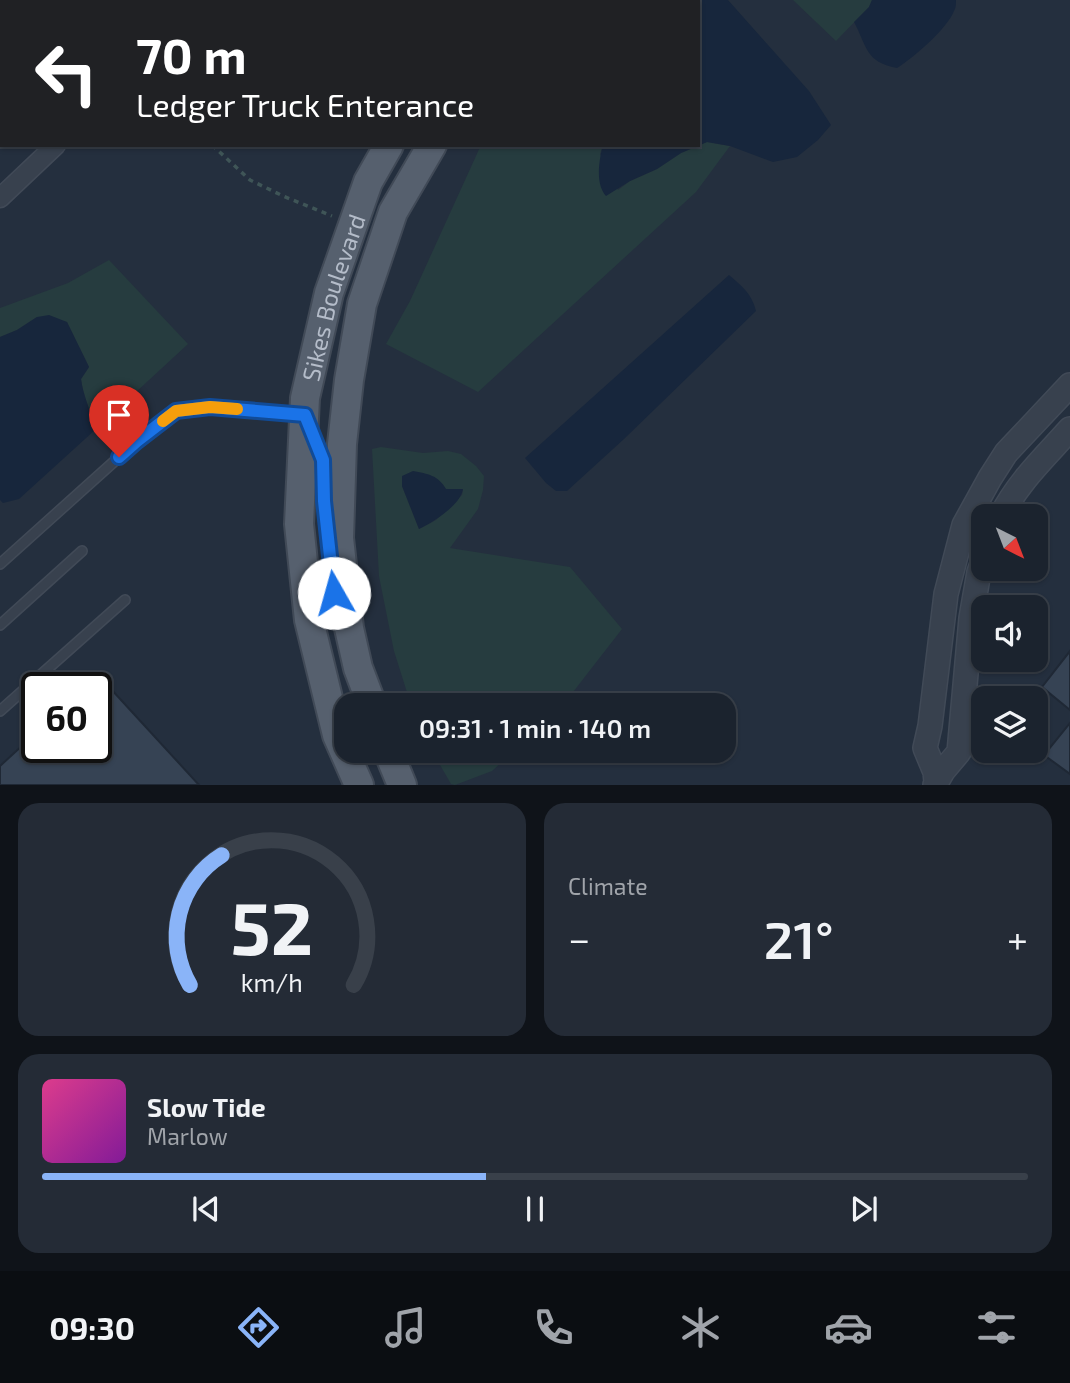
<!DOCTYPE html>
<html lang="en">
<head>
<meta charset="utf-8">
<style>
	:root { --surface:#1b232e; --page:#242b36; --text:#f1f3f6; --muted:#a0a4aa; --line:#39404a; --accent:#8ab4f8 }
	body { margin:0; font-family:"Exo 2",sans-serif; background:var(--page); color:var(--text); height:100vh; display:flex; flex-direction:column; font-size:26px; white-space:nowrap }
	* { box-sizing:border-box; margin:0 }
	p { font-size:23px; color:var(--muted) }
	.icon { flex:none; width:38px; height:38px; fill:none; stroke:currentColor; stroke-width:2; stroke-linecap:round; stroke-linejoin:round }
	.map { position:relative; height:785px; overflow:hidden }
	.details { display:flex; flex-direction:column; gap:18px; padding:18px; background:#0f1319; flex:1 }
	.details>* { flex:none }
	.banner { position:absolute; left:0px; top:0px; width:700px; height:147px; box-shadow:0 2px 5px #0004,0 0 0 2px var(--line); background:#202124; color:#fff; overflow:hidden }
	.needle { width:46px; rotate:138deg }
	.fabs { position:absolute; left:971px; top:504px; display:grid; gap:14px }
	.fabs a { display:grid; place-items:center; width:77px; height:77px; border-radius:14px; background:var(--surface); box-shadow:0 2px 5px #0004,0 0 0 2px var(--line); font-size:35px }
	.speed { position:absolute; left:21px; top:672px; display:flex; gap:14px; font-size:35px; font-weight:700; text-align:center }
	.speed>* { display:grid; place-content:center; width:91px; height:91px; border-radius:50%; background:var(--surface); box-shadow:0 2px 5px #0004,0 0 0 2px var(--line); line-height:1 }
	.speed .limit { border:4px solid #111; border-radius:10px; background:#fff; color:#111 }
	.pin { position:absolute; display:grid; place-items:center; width:60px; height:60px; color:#fff; margin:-72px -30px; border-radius:50% 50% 50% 0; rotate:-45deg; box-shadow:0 0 7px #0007 }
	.pin .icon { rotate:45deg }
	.me { position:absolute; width:77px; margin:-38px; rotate:353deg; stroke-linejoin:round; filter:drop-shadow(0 0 5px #0008) }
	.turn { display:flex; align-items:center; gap:24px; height:147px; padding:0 21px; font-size:32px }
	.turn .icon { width:91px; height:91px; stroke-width:2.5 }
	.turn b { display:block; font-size:49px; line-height:60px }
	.big { font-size:52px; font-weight:600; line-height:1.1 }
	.details .card { flex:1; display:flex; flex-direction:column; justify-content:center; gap:10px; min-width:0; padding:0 24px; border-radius:21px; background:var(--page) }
	.details .dial { align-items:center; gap:0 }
	.dial svg { height:182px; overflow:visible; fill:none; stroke:var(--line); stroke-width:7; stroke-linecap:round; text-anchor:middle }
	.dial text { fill:var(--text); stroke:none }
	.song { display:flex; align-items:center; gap:21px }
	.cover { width:84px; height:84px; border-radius:10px; background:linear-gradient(135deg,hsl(330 70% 55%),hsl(290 70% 35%)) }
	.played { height:7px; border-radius:4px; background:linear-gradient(90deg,var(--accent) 45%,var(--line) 45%) }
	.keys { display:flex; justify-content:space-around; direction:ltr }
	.heat { display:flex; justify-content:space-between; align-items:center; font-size:38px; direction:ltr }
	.details .tiles { flex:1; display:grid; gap:18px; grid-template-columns:1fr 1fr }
	.card:last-child { grid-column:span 2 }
	.trip { position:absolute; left:334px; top:693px; width:402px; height:70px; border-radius:21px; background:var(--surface); box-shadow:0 2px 5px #0004,0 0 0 2px var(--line); font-weight:600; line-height:70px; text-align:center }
	.tabs { display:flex; height:112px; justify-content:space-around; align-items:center; background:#0b0e12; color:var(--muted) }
	.tabs .icon { width:49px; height:49px }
	.tabs .active { color:var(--accent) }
	.tabs b { font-size:32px; color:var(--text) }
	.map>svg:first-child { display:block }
	.green { fill:#263c3f; fill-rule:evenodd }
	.water { fill:#17263c }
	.building { fill:#364354; stroke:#1f2835; stroke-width:2 }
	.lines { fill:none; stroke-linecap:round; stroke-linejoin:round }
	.service-casing { stroke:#414a57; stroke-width:12 }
	.minor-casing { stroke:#414a57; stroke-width:21 }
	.tertiary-casing { stroke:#414a57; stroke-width:26 }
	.primary-casing { stroke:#414a57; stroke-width:32 }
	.path { stroke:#3f5557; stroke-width:3.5; stroke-dasharray:5 5; stroke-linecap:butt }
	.service { stroke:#38414e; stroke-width:9 }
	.minor { stroke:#38414e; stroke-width:18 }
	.tertiary { stroke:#38414e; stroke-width:23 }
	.primary { stroke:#56606e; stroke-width:28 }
	.route-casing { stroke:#114b97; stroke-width:18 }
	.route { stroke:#1a73e8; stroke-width:12 }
	.slow { stroke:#f59e0b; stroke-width:12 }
	.labels { text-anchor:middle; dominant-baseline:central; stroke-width:7; stroke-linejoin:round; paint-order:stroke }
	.street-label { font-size:24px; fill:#b4bcc9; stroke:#1d2633 }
</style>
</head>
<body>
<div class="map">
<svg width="1070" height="785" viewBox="0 0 1070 785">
	<rect width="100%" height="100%" fill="#242f3e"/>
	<path class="green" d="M793,0H872L869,7L836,41Z
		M707,142L730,146L696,192L478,392L386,344L410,301L481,145H603L600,154L618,190L630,181L657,169L681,153Z
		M109,260L188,344L96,429C91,412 83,396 81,379L89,367L67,322L37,317L17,330L0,337V308L68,283Z
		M381,447L423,453L448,451L461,454L476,466L484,476L483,490L478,509L450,548L570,567L622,629L563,705H411L394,651L379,576L372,449ZM402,486L463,490L462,495L436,520L419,529Z
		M432,751H514L492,771L455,785L451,784Z"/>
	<path class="water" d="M680,0H728L809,91L831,125L818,140L797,157L773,162L730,146L707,142L681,153L657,169L630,181L606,196C595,184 599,160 603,145H698V2H680Z
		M872,0H956C956,4 956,8 954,11C947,29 913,58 897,68C865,62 867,46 854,22L869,7Z
		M729,275C742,286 752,294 756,311L624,439L567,491H556L546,483L525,458Z
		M49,315L67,322L89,367L81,379C83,396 91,412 96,429L19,499L3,503L0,500V337L17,330L37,317Z
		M413,471C428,474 438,475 446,489H463C460,506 433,522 419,529L402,486V476Z"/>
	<path class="building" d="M1070,651V710L1042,687Z
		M99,676L199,785H0V766L37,732V747H96V688H86Z
		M1070,723V774L1044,755Z"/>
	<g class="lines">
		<defs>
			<path id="service" d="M363,0L365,2
				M254,2L257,0
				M0,564L137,441L176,411L210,407L299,414
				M0,625L82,551
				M0,711L125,600"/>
			<path id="minor" d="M158,2V0
				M0,198L56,145"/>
			<path id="tertiary" d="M1001,516C1018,482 1045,457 1070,429
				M936,782L935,772L925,748L930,726L946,594L964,525L990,478L1006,453L1070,385
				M935,785L943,771L959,752L971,618L979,572L984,558"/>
			<g id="primary">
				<path d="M480,2L481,0"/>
				<path d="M530,2L531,0"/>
				<path d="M372,705L358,668L349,628L339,538L342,444L349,380L362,304L393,212L432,145"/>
				<path d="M388,751L402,785"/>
				<path id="s1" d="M359,785L337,735L309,620L299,524L305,398L329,293L368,182L389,145"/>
			</g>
		</defs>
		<use href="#service" class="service-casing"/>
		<use href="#minor" class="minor-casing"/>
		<use href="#tertiary" class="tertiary-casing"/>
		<use href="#primary" class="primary-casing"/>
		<path class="path" d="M50,0L51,2
			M212,145L250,180L283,196L332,216"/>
		<use href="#service" class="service"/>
		<use href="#minor" class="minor"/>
		<use href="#tertiary" class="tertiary"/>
		<use href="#primary" class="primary"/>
	</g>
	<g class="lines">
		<defs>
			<path id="route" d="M119,457L137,441L176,411L210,407L305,415L323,460L324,501L334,593"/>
		</defs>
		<use href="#route" class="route-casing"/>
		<use href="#route" class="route"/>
		<path class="slow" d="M163,421L176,411L210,407L237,409"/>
	</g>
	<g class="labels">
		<g class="street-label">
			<text stroke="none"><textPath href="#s1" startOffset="500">Sikes Boulevard</textPath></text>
		</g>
	</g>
</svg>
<div class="fabs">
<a><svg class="needle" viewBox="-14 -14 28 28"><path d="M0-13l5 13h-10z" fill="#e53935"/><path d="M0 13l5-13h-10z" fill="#a0a4aa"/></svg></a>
<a><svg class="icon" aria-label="sound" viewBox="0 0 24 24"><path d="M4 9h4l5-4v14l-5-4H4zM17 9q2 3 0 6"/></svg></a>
<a><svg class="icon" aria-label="layers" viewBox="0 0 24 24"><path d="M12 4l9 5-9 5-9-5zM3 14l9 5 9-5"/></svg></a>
</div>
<div class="speed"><div class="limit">60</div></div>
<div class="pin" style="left:119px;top:457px;background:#d93025"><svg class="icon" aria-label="arrive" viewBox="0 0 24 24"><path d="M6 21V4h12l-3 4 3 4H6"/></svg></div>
<svg class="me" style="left:334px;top:593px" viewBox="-20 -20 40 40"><circle r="19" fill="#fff"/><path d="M0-13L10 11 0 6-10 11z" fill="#1a73e8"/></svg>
<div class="trip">09:31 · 1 min · 140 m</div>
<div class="banner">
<div class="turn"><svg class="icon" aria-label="left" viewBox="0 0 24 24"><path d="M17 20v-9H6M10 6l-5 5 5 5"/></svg><div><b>70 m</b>Ledger Truck Enterance</div></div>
</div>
</div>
<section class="details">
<div class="tiles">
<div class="card dial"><svg viewBox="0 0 100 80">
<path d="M14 69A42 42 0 1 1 86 69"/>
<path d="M14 69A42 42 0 0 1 28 12" stroke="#8ab4f8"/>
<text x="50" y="56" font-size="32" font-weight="700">52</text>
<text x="50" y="72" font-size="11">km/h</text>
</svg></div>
<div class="card"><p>Climate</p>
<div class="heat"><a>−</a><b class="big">21°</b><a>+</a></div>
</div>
<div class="card">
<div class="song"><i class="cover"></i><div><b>Slow Tide</b><p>Marlow</p></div></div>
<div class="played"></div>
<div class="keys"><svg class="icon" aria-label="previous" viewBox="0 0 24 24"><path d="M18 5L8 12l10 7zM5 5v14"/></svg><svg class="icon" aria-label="pause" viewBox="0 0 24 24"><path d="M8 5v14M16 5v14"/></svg><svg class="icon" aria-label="next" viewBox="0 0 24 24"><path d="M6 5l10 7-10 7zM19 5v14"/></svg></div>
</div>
</div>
</section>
<nav class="tabs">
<b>09:30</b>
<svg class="icon active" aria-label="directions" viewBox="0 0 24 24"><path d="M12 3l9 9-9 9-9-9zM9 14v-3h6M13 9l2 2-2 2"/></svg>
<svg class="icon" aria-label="music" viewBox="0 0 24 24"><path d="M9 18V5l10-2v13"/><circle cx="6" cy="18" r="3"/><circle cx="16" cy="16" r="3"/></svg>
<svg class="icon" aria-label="phone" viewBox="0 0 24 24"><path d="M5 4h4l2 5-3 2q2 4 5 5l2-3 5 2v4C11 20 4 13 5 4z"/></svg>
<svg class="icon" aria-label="climate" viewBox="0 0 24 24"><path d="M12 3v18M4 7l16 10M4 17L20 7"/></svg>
<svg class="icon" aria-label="car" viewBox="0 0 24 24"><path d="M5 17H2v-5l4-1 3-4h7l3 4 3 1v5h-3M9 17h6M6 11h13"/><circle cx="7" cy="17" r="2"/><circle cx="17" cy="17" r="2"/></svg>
<svg class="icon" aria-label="filters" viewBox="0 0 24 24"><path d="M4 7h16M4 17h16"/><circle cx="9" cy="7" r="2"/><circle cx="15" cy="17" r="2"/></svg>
</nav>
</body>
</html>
